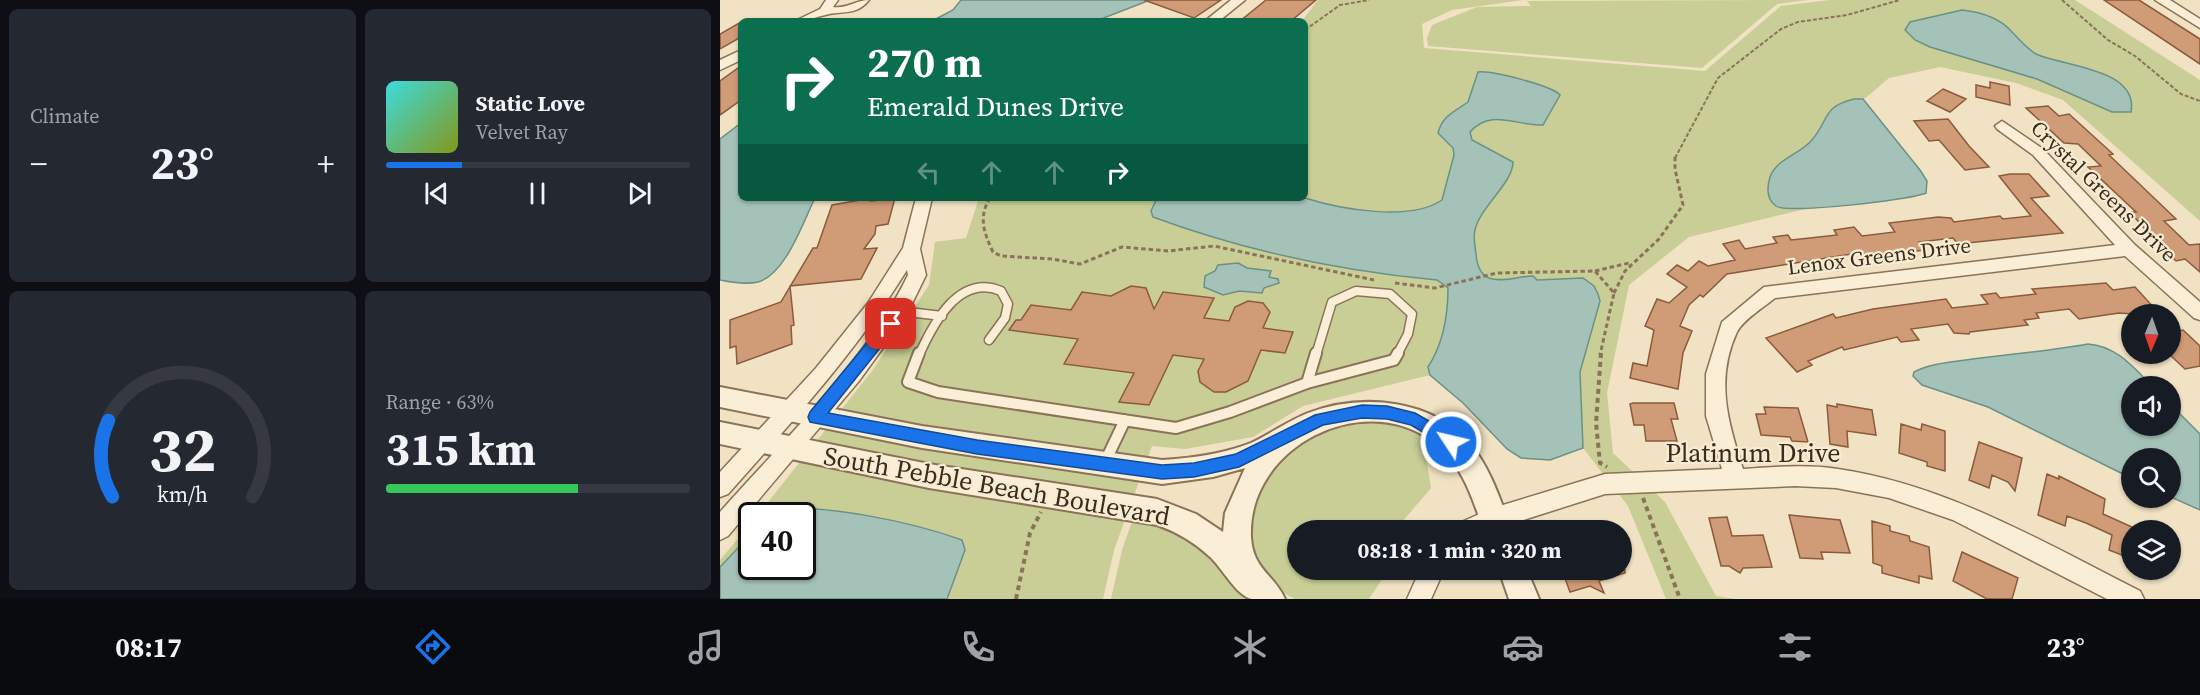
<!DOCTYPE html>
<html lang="en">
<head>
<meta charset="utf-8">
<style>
	:root { --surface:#171b24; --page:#242831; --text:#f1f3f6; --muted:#9ea1a6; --line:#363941; --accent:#1a73e8 }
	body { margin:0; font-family:"Source Serif 4",serif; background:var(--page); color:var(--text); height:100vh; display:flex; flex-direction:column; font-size:22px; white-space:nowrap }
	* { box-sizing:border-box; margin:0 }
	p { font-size:20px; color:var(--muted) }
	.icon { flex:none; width:33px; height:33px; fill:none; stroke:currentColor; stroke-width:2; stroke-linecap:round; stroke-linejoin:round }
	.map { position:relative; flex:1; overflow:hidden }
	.panel { display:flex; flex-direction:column; gap:9px; padding:9px; background:#0d0f14; width:720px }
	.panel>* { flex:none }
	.hud { position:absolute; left:18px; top:18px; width:570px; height:183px; border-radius:9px; box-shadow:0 2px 4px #0004; background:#0b6e4f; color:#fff; overflow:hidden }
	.needle { width:39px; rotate:182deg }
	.fabs { position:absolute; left:1401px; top:304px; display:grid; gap:12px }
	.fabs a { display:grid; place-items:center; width:60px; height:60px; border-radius:50%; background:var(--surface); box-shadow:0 2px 4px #0004; font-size:30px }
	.speed { position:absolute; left:18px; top:502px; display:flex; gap:12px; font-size:30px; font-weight:700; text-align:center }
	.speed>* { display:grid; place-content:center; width:78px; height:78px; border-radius:50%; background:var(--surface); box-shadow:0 2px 4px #0004; line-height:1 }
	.speed .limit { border:3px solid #111; border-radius:9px; background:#fff; color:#111 }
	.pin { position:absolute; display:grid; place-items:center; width:51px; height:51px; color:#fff; margin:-26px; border-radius:12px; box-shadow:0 3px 9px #0006 }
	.me { position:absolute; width:66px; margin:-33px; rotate:305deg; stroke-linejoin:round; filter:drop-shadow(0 0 4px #0008) }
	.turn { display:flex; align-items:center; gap:21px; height:126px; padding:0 30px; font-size:27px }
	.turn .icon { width:78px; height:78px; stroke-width:2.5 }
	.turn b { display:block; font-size:42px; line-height:51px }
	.lanes { display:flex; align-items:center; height:57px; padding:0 30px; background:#0003; justify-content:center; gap:30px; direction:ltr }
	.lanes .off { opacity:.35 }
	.big { font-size:45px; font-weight:700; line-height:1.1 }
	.panel .tile { flex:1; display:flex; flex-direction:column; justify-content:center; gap:9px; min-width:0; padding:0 21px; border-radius:9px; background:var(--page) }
	.panel .dial { align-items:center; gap:0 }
	.dial svg { height:156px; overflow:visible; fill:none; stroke:var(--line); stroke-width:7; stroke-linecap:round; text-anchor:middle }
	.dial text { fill:var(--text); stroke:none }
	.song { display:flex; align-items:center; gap:18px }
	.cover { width:72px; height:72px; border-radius:9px; background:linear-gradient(135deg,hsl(180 70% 55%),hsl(70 70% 35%)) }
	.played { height:6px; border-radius:3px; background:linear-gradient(90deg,var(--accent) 25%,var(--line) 25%) }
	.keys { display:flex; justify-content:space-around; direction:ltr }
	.heat { display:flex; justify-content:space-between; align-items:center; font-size:33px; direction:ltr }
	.charge { height:9px; border-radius:4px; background:linear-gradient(90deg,#34c759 63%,var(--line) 0) }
	.panel .tiles { flex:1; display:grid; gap:9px; grid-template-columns:repeat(2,1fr) }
	.trip { position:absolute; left:567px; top:520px; width:345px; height:60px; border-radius:30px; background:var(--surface); box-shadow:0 2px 4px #0004; font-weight:700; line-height:60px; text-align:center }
	.dock { display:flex; height:96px; justify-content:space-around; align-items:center; background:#090b0e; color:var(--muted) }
	.dock .icon { width:42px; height:42px }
	.dock .active { color:var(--accent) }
	.dock b { font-size:27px; color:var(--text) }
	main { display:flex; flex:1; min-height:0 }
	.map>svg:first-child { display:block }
	.green { fill:#c8ce96 }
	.water { fill:#a5c2b9; stroke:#6b9187; stroke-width:1.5 }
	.building { fill:#d09b77; stroke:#8b5b3d; stroke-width:1.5 }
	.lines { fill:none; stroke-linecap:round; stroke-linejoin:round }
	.service-far1-casing { stroke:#8b7359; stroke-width:11 }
	.service-casing { stroke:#8b7359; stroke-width:14 }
	.minor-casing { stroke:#8b7359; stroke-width:3 }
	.tertiary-casing { stroke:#8b7359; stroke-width:4 }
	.path-far2 { stroke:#8b7359; stroke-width:2; stroke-dasharray:4 2; stroke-linecap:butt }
	.path-far1 { stroke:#8b7359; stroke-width:3; stroke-dasharray:4.5 3; stroke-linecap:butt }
	.path { stroke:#8b7359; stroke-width:4; stroke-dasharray:5 4; stroke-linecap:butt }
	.service-far1 { stroke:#faefd6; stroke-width:8 }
	.service { stroke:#faefd6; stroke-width:10 }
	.minor { fill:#faefd6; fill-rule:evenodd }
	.tertiary { fill:#faefd6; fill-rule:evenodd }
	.route { fill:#1a73e8; stroke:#114b97; stroke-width:1.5 }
	.labels { text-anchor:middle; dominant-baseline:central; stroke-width:4.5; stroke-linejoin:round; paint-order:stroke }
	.street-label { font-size:21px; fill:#3a2b1d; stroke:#f7ecd2 }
	.near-street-label { font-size:26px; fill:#3a2b1d; stroke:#f7ecd2 }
</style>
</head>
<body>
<main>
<section class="panel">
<div class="tiles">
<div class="tile"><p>Climate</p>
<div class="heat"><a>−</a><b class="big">23°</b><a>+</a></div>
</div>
<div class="tile">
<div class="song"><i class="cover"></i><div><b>Static Love</b><p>Velvet Ray</p></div></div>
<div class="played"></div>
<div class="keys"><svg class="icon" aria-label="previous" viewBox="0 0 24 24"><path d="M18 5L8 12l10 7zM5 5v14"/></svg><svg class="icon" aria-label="pause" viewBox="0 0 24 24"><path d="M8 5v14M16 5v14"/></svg><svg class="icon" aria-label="next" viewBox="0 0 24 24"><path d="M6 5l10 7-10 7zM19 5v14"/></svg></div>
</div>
<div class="tile dial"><svg viewBox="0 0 100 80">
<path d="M14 69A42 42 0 1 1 86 69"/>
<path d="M14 69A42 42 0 0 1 12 30" stroke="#1a73e8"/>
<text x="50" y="56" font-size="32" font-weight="700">32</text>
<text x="50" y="72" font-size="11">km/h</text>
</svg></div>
<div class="tile"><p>Range · 63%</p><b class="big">315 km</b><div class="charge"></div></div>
</div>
</section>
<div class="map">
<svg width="1480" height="599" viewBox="0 0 1480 599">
	<rect width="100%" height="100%" fill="#f0e2c2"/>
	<path class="green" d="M598,0H803L732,10L702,24L704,48L985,71L1061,6L1110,0H1355L1480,80V221L1343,100L1296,83L1220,67L1169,78L1143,100L1207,181L1206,193L1081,210L969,237L909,285L887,393L893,453L945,502L996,596L1015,599H946L908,506L863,448L830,460L801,458L787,449L743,403L710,375L583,406L533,437L465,449L432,446L394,550L383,599H0V560L31,523L32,567H82V516H37L152,371L209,285L215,242L246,238L259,198H585V21H582Z
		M1088,0L1057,4L982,68L708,46L707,38L712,25L757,7L811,6L807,1Z
		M665,420L702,432L711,488L682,522L680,531H578V570H668L649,599H575L558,590L530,555L528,544L533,495L577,440L627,421Z
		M414,516L460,531L502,562L531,599H391L402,550Z"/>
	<path class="water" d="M241,0H430L376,21H212L233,10Z
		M1242,10C1260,12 1280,18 1292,32C1300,40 1306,48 1316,54C1341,66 1419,68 1411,112H1392L1317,79L1210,47L1195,40L1185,30L1190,22Z
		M758,72C771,70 833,86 840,95L823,125C796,126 771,108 750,132L752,140L793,162C793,183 760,207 755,230C753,237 755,246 756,254C759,292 788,277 813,276L817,280L863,278L874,286L878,294L880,301L860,372L863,448L830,460L801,458L787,449L743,403L710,375L708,367C723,344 728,315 728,288L717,280C620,271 525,251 433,217L431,211L437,198H585C620,209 690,222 722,200L734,155L733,148L718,133C722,116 734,112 748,102Z
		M1134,99H1143L1200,170L1207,181L1206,193C1191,200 1068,214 1056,206C1046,199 1047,187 1050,177C1056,159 1080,154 1091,141C1110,120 1101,107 1134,99Z
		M21,123V198H95C83,222 66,274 38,282C26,285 12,282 0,280V139Z
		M518,263L527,268L551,271L549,277L558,279L559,283L544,288L542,293L519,291L503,295L484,287L485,276L495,271L498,265Z
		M1368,344C1397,346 1414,368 1433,387H1412V426H1450L1451,405L1480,434V510L1451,497L1450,459H1412L1411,478L1268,407L1202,385L1193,376L1194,372C1211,363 1234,362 1253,359C1291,354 1330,351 1368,344Z
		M56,508C112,506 189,521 242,540L245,550L227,599H0V567L31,534L32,567H82V516H49Z"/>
	<path class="building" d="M424,0H501L474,18Z
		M546,0H596L571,21H520Z
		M1384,0H1419L1480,39V64Z
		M21,22V37L0,49V34Z
		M21,66V100L0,115V81Z
		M1270,82L1289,86L1290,105L1256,97V85L1270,88Z
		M1223,89L1246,99L1230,112L1207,101Z
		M1328,106L1339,116L1349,114L1393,154L1389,155L1456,219L1444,221L1469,245L1480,244V272L1465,259L1456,261L1430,235L1410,212H1416L1368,167L1381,166L1358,144L1344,143L1306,108Z
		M1228,119L1249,146L1269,167L1245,170L1219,140L1209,141L1194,121Z
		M1290,174H1309L1329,196L1311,198L1343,233L1238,244L1233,238L1199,242L1206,250L1141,257L1138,253L1007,274L983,297L980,295L969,305L960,326L972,331L963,353L958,389L910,378L913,363L927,366L934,330L925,326L937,299L949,303L967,287L947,274L957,265L968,271L979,261L988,266L1015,260L1003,244L1019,240L1025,249L1057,243L1053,237L1068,235L1071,240L1090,238L1117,235L1114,230L1134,227L1142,236L1175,232L1169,223L1218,217L1231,218L1234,222L1280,216L1283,219L1311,216L1279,176Z
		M152,198L151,201L175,198L168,224L156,226L155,234L144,249L157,248L141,279L70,286L74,325L71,326L72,344L17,364L16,346L10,348V320L61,302L93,248H97L112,205Z
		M1386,283L1393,290L1415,287L1436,310L1425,312L1428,315L1399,313L1359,319L1349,309L1316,313L1319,318L1304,320L1308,325L1250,332L1249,334L1234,333L1228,324L1191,329L1199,340L1181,342L1177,337L1124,350L1122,347L1088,361L1092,365L1077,372L1046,338L1113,314L1116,318L1153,309L1226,299L1232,308L1268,304L1261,295L1276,293L1280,298L1316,294L1312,289Z
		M411,286L426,288L434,309L443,292L494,298L484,318L509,321L515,307L528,301L543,303L550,312L543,328L573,332L565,353L541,350L528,381L506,392H494L480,382L478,371L484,359L453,355L429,405L399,402L414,373L344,364L358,339L289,330L296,320H301L311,305L351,310L362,292L391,296Z
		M1463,330L1480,346V366L1465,369L1450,355V333Z
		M913,403H954L958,419H951L957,441H926L924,425H914L910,404Z
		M1117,404L1152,410L1156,435L1127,431L1128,447L1110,444L1107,405L1117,407Z
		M1044,407L1078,408L1088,442L1072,441L1070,437L1041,435L1036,414H1046Z
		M1181,424L1201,430L1202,424L1225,431V471L1207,466V462L1179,453Z
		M1259,442L1302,458L1295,491L1288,482L1272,475L1269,488L1249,480Z
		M1327,474L1339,479V476L1385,499L1383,514L1412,527V559L1389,550L1392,535L1366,523L1347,516L1345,526L1318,515Z
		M1069,515L1120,520L1130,553L1101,552L1103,559L1080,558Z
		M1007,517L1012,536L1043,535L1052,567L1023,568L1020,573L1009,566H1001L989,518Z
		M1152,521L1170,526V531L1189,536L1190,541L1209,547L1212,579L1199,576V583L1162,573V566L1153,563Z
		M1242,552L1298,578L1292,599H1267L1233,581Z
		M842,570H905V573L879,581L884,593L870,586L850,592Z"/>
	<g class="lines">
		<defs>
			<path id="service-far1" d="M154,308L222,316
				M199,355C213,324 239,273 281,291L288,304L285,318L269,340
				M596,355L612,302L636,291L670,294L692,314L688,334L677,355"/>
			<path id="service" d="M199,353L188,382L218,392L456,428L510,412L587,383
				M587,383L596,353
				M587,383L674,360L678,353
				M384,464L405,420"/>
			<path id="minor" d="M106,0H118L113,7C127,9 136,0 149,0C137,15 125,11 109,14C96,17 88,21 75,21L100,9Z
				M511,0H525L499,21H485Z
				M1435,0H1450L1480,19V28Z
				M21,50V60L0,70V60Z
				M1282,121L1323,149L1415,245L1480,302V320L1474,318L1405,256L1055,298C1044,307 1023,320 1017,332C995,379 1008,423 1023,469C1054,467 1087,464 1118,469C1227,485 1323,542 1420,591L1424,599H1387L1233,520L1169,498L1116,488L1075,486L885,494L769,531H734L737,524L773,508L885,474L1002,469L986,416V374L1002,322L1044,287L1395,245L1313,155L1277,129L1275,126Z
				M196,198H212L200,249L206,275L186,316L139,381L8,536L0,540V512C62,442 148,359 188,275L187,270C136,352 72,422 8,494L0,497V472L96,368L148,303L183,248Z
				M700,570H724L711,599H687Z"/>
			<path id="tertiary" d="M0,387L202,426L442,460C472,458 503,454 531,443C550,434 568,421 588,413C641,393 712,398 751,445C771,469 781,502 792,531H764C753,500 743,466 716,444C646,387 527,446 531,537C533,570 554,574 565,599C554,599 542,599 532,599C516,596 502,567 489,556C474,542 457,532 437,525L209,488L0,444V422L209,464L437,499L476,514L503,532L505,513L525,468L493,477L442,484L202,448L0,407Z
				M779,570H807L819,599H789Z"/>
		</defs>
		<use href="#service-far1" class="service-far1-casing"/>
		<use href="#service" class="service-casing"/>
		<use href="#minor" class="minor-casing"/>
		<use href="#tertiary" class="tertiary-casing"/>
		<path class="path-far2" d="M1342,0L1388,40L1415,56L1461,94L1480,101
			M585,30L620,5L649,0
			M955,158L998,78L1061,29L1078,22L1127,15L1180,0"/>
		<path class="path-far1" d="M270,198C258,217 264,233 273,252L281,256L332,259L360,264L402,247L448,251L494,246L654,280
			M875,271L909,263
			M675,283L715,288L777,273L875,271L894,293L880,355
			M894,293L905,271L939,239L963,205L955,169V157"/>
		<path class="path" d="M881,353L876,423L880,463L887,467
			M923,498L960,599
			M296,599L310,533L321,512"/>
		<use href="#service-far1" class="service-far1"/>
		<use href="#service" class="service"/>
		<use href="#minor" class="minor"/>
		<use href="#tertiary" class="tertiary"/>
	</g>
	<path class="route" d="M171,318L178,324L176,328L108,413L257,440L442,465L474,463L516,454L595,415L642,405L667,406L695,413L737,437L739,442L737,447L731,449L691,425L667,419L642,418L603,425L519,467L474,477L442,479L257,454L90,422L88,417L90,412L166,320Z"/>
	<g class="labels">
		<g class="street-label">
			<text transform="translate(1384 191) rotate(44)">Crystal Greens Drive</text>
			<text transform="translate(1159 256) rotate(-7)">Lenox Greens Drive</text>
		</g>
		<g class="near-street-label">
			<text x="1033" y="453">Platinum Drive</text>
			<text transform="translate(277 486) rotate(10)">South Pebble Beach Boulevard</text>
		</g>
	</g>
</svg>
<div class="fabs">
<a><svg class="needle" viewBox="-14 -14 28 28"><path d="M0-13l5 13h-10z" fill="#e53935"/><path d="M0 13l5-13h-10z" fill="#9ea1a6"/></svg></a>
<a><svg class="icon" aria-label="sound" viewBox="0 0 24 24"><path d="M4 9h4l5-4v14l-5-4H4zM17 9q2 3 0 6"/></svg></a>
<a><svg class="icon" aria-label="search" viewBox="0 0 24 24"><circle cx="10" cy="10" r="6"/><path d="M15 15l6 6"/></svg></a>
<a><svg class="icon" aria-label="layers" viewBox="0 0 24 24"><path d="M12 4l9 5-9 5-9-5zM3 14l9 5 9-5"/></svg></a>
</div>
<div class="speed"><div class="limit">40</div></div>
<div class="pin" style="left:171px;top:324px;background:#d93025"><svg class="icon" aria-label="arrive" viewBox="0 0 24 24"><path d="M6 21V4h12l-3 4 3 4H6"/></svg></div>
<svg class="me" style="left:731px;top:442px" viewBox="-20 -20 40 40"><circle r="17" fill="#1a73e8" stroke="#fff" stroke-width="3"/><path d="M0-11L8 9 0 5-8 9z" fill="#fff"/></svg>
<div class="trip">08:18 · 1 min · 320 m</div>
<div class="hud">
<div class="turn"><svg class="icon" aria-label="right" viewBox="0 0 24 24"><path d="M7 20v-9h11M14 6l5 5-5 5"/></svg><div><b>270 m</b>Emerald Dunes Drive</div></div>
<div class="lanes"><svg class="icon off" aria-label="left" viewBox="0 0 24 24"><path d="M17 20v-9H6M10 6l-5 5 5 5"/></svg><svg class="icon off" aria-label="ahead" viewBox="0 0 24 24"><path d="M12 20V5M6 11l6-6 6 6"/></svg><svg class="icon off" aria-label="ahead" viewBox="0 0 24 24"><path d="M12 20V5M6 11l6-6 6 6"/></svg><svg class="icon" aria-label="right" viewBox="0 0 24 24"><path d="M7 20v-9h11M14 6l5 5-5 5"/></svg></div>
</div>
</div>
</main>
<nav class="dock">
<b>08:17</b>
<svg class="icon active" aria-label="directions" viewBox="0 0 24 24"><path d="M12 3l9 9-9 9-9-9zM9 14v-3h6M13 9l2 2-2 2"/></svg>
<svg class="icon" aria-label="music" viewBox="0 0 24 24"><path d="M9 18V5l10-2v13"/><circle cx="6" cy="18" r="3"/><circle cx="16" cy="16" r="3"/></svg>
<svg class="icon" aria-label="phone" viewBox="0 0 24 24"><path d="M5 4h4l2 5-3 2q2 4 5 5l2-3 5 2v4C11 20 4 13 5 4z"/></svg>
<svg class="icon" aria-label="climate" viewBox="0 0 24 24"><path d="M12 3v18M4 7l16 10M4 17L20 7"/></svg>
<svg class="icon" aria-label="car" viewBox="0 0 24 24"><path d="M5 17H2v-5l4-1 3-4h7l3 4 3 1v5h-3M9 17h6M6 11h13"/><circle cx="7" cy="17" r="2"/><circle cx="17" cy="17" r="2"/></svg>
<svg class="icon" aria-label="filters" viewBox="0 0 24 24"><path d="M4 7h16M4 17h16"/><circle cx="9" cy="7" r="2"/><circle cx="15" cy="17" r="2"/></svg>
<b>23°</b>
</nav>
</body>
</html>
